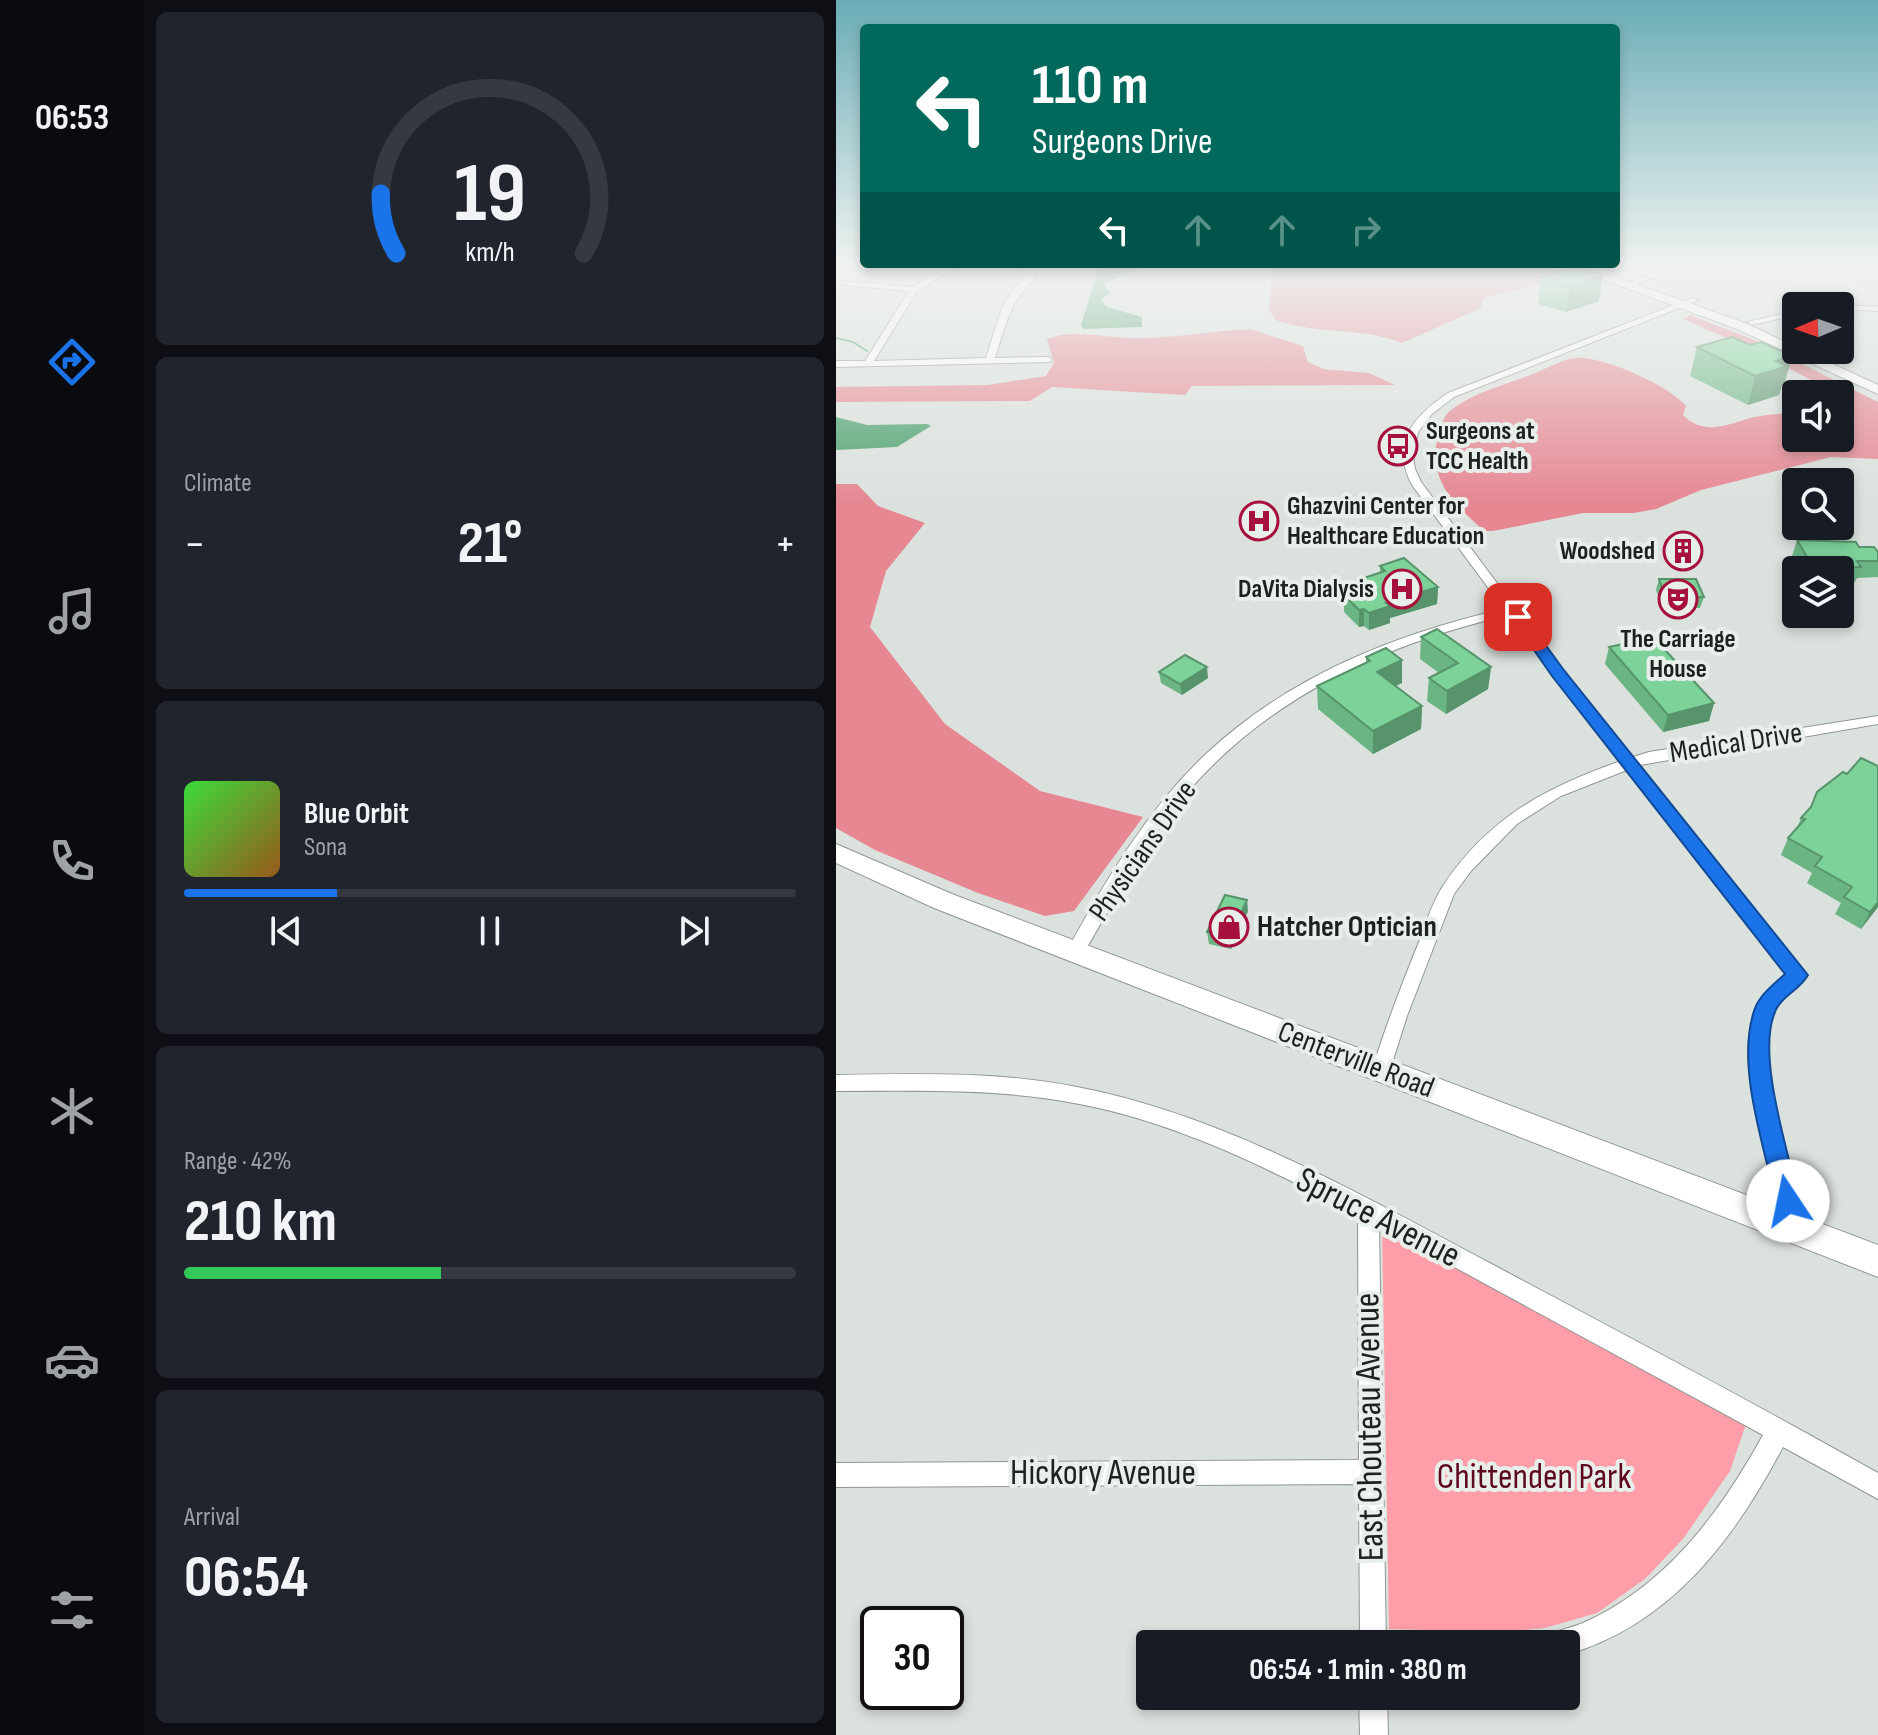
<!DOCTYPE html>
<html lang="en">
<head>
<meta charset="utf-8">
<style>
	:root { --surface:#171b24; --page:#20242c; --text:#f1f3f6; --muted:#9ea1a6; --line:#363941; --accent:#1a73e8 }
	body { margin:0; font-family:"Sofia Sans Condensed",sans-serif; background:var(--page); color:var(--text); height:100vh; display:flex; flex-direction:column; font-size:30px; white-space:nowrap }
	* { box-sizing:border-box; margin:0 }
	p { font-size:26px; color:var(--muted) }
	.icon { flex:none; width:44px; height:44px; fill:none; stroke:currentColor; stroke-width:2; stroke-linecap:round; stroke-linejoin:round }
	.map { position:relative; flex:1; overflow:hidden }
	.sheet { display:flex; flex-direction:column; gap:12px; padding:12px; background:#0d0f14; width:692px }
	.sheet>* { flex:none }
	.top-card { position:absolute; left:24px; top:24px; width:760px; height:244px; border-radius:8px; box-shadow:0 4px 12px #0003; background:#00695c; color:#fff; overflow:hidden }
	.needle { width:52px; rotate:268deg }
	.tools { position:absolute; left:946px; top:292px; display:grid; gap:16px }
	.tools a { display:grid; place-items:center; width:72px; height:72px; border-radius:8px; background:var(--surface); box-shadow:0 4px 12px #0003; font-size:40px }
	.speed { position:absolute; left:24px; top:1606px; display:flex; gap:16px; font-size:40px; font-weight:700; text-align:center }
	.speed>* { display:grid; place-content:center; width:104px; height:104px; border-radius:50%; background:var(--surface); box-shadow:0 4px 12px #0003; line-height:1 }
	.speed .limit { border:4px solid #111; border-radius:12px; background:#fff; color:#111 }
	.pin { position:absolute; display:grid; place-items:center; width:68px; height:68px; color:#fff; margin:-34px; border-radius:16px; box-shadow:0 4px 12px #0006 }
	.me { position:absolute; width:88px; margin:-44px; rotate:349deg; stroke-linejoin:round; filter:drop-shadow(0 0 6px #0008) }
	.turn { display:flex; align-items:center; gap:28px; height:168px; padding:0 40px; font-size:36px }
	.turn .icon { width:104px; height:104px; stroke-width:2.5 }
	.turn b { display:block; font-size:56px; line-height:68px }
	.lanes { display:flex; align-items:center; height:76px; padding:0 40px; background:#0003; justify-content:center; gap:40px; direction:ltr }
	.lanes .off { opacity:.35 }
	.big { font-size:60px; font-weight:700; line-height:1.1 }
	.sheet .widget { flex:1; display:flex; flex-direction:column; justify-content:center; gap:12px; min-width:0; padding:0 28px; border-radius:12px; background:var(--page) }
	.sheet .dial { align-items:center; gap:0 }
	.dial svg { height:208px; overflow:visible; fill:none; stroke:var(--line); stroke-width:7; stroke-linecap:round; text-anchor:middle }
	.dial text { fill:var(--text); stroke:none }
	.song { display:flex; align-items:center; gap:24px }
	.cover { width:96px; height:96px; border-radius:12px; background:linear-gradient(135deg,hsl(120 70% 55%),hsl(30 70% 35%)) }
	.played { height:8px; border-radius:4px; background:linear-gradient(90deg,var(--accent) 25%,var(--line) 25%) }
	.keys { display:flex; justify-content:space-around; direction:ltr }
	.heat { display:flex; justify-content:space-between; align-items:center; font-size:44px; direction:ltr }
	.charge { height:12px; border-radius:6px; background:linear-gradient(90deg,#34c759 42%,var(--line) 0) }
	.trip { position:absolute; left:300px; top:1630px; width:444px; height:80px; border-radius:8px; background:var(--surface); box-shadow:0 4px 12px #0003; font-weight:700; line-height:80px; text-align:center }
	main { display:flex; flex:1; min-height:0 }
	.tab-bar { display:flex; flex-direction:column; width:144px; justify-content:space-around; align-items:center; background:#090b0e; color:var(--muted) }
	.tab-bar .icon { width:56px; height:56px }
	.tab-bar .active { color:var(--accent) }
	.tab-bar b { font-size:36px; color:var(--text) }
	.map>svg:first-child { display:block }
	.green { fill:#ff9ea9 }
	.forest { fill:#e68792 }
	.water { fill:#4a9f6a }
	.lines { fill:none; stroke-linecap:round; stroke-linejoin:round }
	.stream { stroke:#4a9f6a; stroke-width:2 }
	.street-casing { stroke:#909692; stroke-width:2 }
	.secondary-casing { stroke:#909692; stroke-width:2 }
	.street { fill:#fff; fill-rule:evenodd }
	.secondary { fill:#fff; fill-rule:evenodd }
	.wall { fill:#6bb584 }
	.shaded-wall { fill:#57936b }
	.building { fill:#7cd299; stroke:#57936b; stroke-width:2 }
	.route { fill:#1a73e8; stroke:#114b97; stroke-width:2 }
	.labels { text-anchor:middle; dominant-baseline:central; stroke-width:8; stroke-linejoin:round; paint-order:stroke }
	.far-poi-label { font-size:26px; font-weight:bold; fill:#1f211f; stroke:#e8efea; text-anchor:start }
	.street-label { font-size:30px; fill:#1f211f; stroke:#e8efea }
	.poi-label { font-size:30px; font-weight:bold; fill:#1f211f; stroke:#e8efea; text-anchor:start }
	.near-street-label { font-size:36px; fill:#1f211f; stroke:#e8efea }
	.near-park-label { font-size:36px; fill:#5e0820; stroke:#e8efea }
</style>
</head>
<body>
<main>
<nav class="tab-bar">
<b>06:53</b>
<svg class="icon active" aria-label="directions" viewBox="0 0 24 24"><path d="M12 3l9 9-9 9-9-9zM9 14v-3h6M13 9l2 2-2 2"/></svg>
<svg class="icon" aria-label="music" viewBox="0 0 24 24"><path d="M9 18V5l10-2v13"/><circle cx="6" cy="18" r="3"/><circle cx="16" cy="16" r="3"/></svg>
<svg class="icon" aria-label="phone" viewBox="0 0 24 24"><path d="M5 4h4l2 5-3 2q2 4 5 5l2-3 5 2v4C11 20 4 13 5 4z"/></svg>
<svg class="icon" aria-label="climate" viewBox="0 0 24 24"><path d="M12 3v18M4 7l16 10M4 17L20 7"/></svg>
<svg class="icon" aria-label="car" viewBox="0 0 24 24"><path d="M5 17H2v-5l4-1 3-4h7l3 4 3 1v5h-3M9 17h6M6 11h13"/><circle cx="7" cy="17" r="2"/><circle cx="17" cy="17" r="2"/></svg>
<svg class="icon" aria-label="filters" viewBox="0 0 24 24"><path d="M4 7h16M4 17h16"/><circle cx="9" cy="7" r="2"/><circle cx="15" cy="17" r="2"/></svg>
</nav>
<section class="sheet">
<div class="widget dial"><svg viewBox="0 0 100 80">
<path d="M14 69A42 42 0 1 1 86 69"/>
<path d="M14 69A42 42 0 0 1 8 46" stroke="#1a73e8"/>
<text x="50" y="56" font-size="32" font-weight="700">19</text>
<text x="50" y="72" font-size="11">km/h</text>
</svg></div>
<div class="widget"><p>Climate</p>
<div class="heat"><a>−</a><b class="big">21°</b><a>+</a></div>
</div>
<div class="widget">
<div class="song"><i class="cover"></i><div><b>Blue Orbit</b><p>Sona</p></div></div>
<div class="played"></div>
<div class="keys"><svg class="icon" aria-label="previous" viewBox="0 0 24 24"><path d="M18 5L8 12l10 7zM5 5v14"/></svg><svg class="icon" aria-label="pause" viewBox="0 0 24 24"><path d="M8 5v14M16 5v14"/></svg><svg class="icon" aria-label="next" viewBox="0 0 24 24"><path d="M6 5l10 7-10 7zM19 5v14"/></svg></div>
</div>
<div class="widget"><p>Range · 42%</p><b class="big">210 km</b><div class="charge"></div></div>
<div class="widget"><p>Arrival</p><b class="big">06:54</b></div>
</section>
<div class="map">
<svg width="1042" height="1735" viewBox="0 0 1042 1735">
	<rect width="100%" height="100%" fill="#dbe1dd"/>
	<path class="green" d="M546,1224L910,1424L894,1471L847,1539L809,1579L761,1613L709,1628L662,1632L553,1629Z"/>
	<path class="forest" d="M437,264H710L736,277L647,298L645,308L566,343C522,326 482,335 439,320L433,308Z
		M854,315L916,339L1042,402V459L995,457L865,490L820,509L798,513H747L657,531H648C619,504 593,483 601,440C604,424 608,413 622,405C642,392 667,385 689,377C706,372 729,356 747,358C774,360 832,385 850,406L847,415C867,436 892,425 914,418C929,414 945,414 960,413V438H1004V406L1018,402L909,346L847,319Z
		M414,329L467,346L472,362L487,369L533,373L559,385L356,386L349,395L216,387L194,401L0,402V387L152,385L210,376L218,363L211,339C238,328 278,340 309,338C344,337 379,331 414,329Z
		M0,484H21L42,506L89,523L50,571L34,627L109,724L204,791L307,817L238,911L209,916L142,893L39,850L0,828Z"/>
	<path class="water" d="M264,264H312L268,284L274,293L265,300L271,307L306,317V327L247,329L245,325Z
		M0,417L31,425L91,424L95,426L61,447L0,450Z"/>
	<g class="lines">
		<path class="stream" d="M0,338L17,342L31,351"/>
		<defs>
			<path id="street" d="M817,262H825L820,277L790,288V284L814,274Z
				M862,262L1042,269V273H990Z
				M116,264H125L81,291L38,361L150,358C160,329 166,288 197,274L201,276C175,298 169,327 159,358L212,357L215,358V362L0,367V361H29L73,291L8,285L5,281L77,287Z
				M856,298L863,300L618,397L596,414L582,432L577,456L579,469L585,482L679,607H682L727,669L797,757L813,752L1042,716V724L804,765L971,975C963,989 944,995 937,1011C915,1060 950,1137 958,1188C960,1202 962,1218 956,1231L949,1234L942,1231C935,1215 938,1188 935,1170C922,1099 883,1028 951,974L791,770L725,796L681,824L635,871L618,894L571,1016L552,1076L545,1078L538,1076L536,1070C550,1025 567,981 585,937C591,920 597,901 607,886C652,818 710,787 785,761L673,615C548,644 432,697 348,796C307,844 278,902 246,956H234L231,951C269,881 313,807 371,753C454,676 559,634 668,609L576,485C554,444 577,416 612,393Z
				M1004,305L1042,307V311L1004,309V306H1001Z
				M960,311V315L915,325L911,322Z
				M0,1075C80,1074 162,1071 241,1087C387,1115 519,1192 650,1261C781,1331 913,1400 1042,1473V1499L947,1447C898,1539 836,1624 730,1655V1644H708L712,1635C723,1630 735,1628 747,1623C830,1586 884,1513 927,1435L543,1226L550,1644H524L523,1484L0,1487V1463L523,1460L522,1215C432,1168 338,1121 238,1103C160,1088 79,1091 0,1091Z
				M523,1696H551L552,1735H524Z"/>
			<path id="secondary" d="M726,264H743L909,323L960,347V350H967L1042,385V394L901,329Z
				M0,844L116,894L1042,1245V1277L98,908L0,863Z"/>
		</defs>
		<use href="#street" class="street-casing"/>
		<use href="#secondary" class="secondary-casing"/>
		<use href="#street" class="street"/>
		<use href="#secondary" class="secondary"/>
	</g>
	<path class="wall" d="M741,265L763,301L730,312L702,304L705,277Z
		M914,345L956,356L948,385H946L943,395L912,405L854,376L861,347Z
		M838,539L859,553L857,559H844L837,544Z
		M961,540L1023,547L1042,552V577L1021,578L1018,583L1004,584V570H964L956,556Z
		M544,566L602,587L601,604L554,618V623L533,630L528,626L523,627L508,612V606L504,602V586L544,573Z
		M823,579L868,597L864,608H827L820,590Z
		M585,637L655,667L652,689L610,714L591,701L593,678L603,673L584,659Z
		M773,647L878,703L873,721L827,732L769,664Z
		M530,657L566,683L559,686L586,706L585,729L537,754L482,709L481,686L530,663Z
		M323,672L372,678L346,695L325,683Z
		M975,807L1042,907L1025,929L999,914L1005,903L971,883L976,873L945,855L952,838L961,828L965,818Z
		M412,911L395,949L373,944L371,932Z"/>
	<path class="shaded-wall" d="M767,275L763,301L730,312L734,286Z
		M956,356L948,385H946L943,395L912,405L919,376L940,361Z
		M602,587L601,604L554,618V623L533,630V613L550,603Z
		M528,609V626L523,627V610Z
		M566,660V683L541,695V672Z
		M371,667L372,678L346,695L344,684Z
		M655,667L652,689L610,714L611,691Z
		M878,703L873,721L827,732L832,715Z
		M586,706L585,729L537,754V731Z
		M411,900L412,911L395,949L394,937Z
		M1042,902V907L1025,929L1034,912Z"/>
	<path class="building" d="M741,265L767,275L734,286L705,277Z
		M896,337L914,345L925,342L956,356L940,361L951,366L919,376L861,347Z
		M851,538L859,553H845L838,539Z
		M961,540L1020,542L1023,547H1038L1042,552V561H1021L1025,567L995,568L996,570H979Z
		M568,558L602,587L550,603L554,606L533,613L528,609L523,610L508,595L512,594L504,586L549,571L544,566Z
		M823,579H860L868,597H830Z
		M601,629L655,667L611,691L593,678L622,663L585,637Z
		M817,637L878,703L832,715L773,647Z
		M550,648L566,660L541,672L586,706L537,731L481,686L534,661L530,657Z
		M349,655L371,667L344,684L323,672Z
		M1025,758L1042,766V902L1034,912L1008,897L1016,887L979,866L986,857L952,838L969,819L965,818L975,807L981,792L1007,772L1011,774Z
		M389,895L411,900L394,937L371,932Z"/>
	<linearGradient id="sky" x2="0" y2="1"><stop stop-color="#69acb6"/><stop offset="0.52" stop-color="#eff2f0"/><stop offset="1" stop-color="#eff2f0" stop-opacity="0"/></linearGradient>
	<rect width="1042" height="505" fill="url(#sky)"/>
	<path class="route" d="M682,612L687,614L727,669L972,975C964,990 945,996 939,1012C920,1056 953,1153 963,1201L960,1209L952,1212L943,1209L940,1201C928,1146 900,1066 918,1011C923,995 937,985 949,974L716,676L675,617Z"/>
	<defs>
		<symbol id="bus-ring" viewBox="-11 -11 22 22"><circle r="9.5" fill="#e8efea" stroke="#a70f3d" stroke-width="1.5"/><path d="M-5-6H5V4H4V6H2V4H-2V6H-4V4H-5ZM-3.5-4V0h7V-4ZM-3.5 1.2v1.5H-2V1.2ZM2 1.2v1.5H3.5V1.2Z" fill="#a70f3d"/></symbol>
		<symbol id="hospital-ring" viewBox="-11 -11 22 22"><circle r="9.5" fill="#e8efea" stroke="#a70f3d" stroke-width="1.5"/><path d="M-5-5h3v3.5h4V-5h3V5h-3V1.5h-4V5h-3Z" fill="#a70f3d"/></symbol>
		<symbol id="building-ring" viewBox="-11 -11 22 22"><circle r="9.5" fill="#e8efea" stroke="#a70f3d" stroke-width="1.5"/><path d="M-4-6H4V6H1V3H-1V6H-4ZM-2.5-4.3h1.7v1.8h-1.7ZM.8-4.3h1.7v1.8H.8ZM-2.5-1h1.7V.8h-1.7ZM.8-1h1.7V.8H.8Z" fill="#a70f3d"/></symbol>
		<symbol id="theatre-ring" viewBox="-11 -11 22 22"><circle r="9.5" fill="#e8efea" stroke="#a70f3d" stroke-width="1.5"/><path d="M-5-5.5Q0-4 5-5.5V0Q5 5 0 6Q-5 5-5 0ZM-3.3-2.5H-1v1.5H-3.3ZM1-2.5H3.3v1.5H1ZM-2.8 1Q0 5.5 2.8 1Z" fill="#a70f3d"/></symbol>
		<symbol id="shop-ring" viewBox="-11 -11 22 22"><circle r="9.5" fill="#e8efea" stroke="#a70f3d" stroke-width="1.5"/><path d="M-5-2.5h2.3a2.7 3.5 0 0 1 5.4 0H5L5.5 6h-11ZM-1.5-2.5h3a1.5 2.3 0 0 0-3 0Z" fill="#a70f3d"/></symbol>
	</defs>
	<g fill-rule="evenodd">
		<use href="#bus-ring" x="540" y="424" width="44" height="44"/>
		<use href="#hospital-ring" x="401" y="499" width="44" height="44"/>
		<use href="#building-ring" x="825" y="529" width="44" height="44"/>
		<use href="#hospital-ring" x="544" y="567" width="44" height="44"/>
		<use href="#theatre-ring" x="820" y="577" width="44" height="44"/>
		<use href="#shop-ring" x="371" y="905" width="44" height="44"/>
	</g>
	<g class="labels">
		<g class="far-poi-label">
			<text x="590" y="431">Surgeons at<tspan x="590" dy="30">TCC Health</tspan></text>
			<text x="451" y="506">Ghazvini Center for<tspan x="451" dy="30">Healthcare Education</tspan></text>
			<text x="819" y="551" text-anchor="end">Woodshed</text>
			<text x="538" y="589" text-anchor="end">DaVita Dialysis</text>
			<text x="842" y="639" text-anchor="middle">The Carriage<tspan x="842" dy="30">House</tspan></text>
		</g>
		<g class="street-label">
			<text transform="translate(900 743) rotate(-9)">Medical Drive</text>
			<text transform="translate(307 851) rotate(-55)">Physicians Drive</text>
			<text transform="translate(520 1060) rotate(21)">Centerville Road</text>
		</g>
		<g class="poi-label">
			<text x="421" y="927">Hatcher Optician</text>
		</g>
		<g class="near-street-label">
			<text transform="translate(542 1218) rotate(27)">Spruce Avenue</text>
			<text transform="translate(534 1427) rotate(-91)">East Chouteau Avenue</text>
			<text x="267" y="1473">Hickory Avenue</text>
		</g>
		<g class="near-park-label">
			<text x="698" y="1477">Chittenden Park</text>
		</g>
	</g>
</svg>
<div class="tools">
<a><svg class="needle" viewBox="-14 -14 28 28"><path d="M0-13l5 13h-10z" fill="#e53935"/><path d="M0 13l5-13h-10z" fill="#9ea1a6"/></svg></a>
<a><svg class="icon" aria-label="sound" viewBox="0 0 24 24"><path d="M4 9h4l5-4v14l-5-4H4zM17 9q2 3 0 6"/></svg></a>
<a><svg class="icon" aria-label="search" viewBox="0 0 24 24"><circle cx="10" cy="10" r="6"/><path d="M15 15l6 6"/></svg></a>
<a><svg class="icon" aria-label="layers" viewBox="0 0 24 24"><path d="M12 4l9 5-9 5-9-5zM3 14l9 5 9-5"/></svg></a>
</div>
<div class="speed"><div class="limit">30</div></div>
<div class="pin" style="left:682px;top:617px;background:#d93025"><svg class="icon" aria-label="arrive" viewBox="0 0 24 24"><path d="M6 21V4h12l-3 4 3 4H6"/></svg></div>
<svg class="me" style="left:952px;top:1201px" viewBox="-20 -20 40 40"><circle r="19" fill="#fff"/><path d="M0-13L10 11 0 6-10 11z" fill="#1a73e8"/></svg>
<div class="trip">06:54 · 1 min · 380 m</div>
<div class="top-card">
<div class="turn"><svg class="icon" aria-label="left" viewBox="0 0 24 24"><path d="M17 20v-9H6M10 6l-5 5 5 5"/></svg><div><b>110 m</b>Surgeons Drive</div></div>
<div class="lanes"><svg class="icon" aria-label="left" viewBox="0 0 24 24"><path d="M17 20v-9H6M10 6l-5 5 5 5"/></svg><svg class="icon off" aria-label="ahead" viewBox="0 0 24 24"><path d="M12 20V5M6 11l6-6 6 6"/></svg><svg class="icon off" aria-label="ahead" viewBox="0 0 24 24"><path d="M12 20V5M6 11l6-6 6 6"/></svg><svg class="icon off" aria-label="right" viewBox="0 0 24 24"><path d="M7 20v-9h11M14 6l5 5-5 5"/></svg></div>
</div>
</div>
</main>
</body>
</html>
